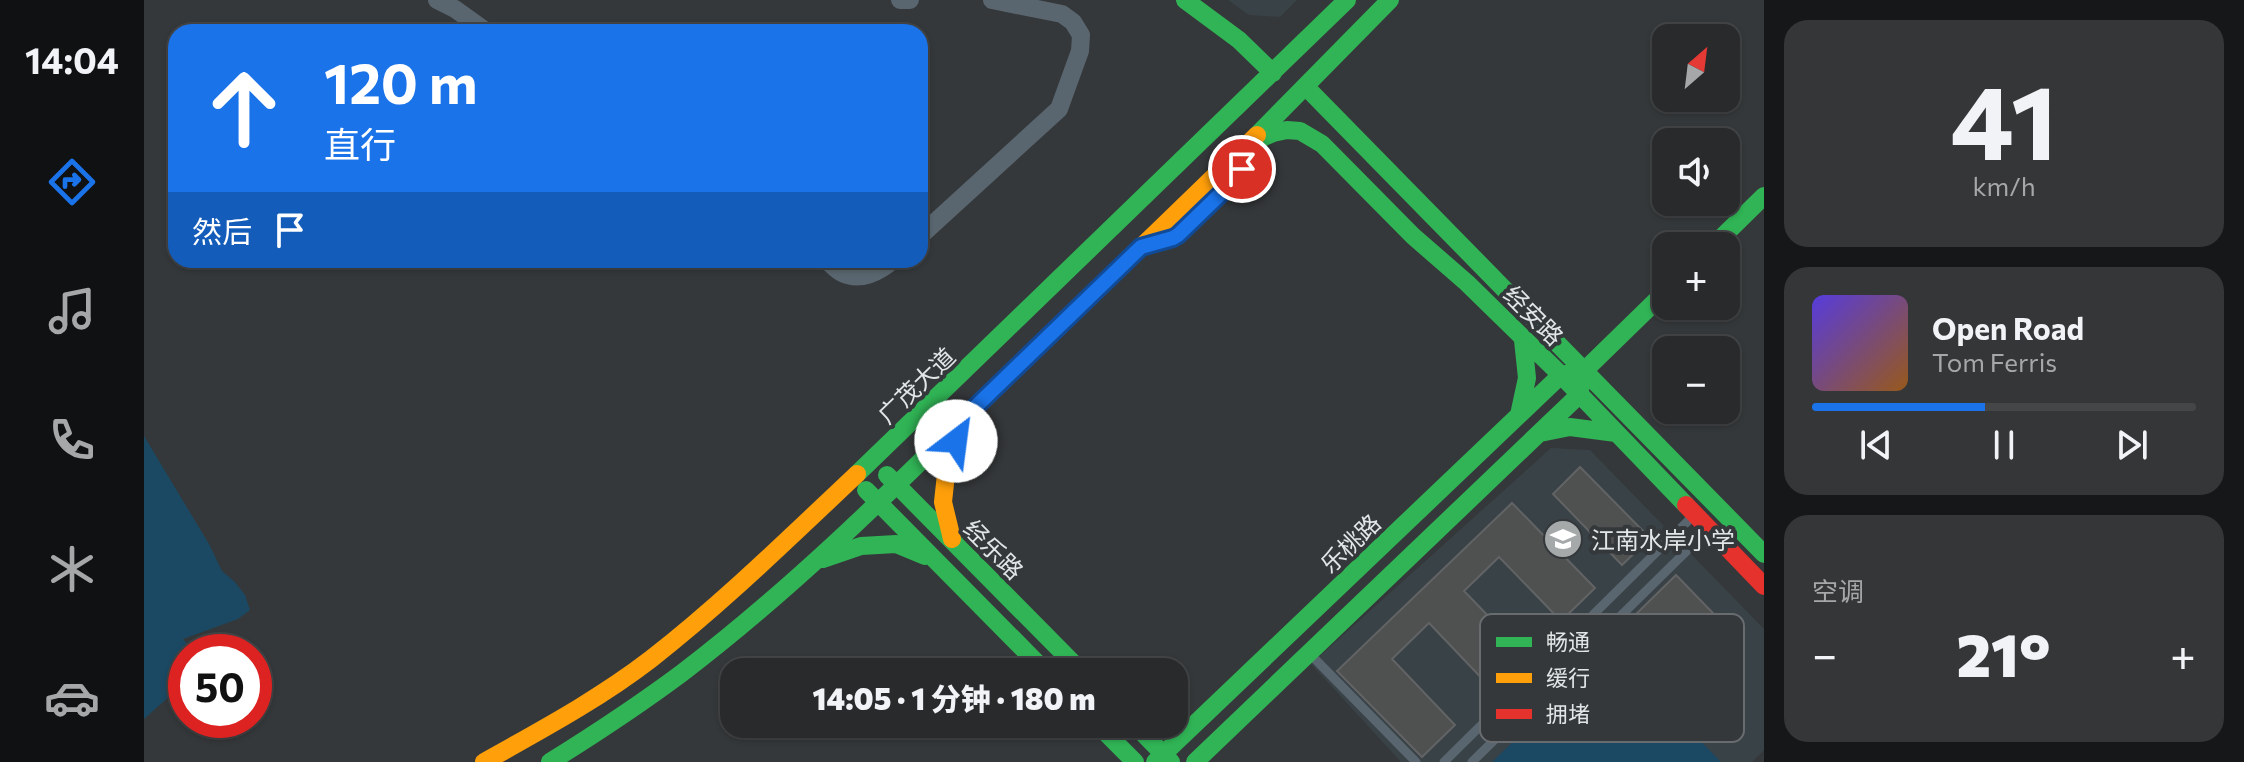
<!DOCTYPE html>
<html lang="zh">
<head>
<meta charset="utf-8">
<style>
	:root { --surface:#282a2c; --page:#343638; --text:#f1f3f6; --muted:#a5a7a9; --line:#444648; --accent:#1a73e8 }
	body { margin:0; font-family:Commissioner,"Noto Sans SC",sans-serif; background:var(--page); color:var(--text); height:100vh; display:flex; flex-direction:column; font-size:30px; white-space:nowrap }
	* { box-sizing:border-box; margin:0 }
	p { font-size:26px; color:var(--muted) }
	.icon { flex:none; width:44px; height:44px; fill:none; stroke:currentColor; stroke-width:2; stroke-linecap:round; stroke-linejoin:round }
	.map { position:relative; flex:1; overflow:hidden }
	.sheet { display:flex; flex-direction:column; gap:20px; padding:20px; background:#161718; width:480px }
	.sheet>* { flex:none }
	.guide { position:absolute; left:24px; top:24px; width:760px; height:244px; border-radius:24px; box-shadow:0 2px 6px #0004,0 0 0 2px var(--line); background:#1a73e8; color:#fff; overflow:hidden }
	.needle { width:52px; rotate:28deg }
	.controls { position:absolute; left:1508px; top:24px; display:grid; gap:16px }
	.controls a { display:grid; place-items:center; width:88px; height:88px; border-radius:16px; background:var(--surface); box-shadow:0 2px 6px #0004,0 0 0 2px var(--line); font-size:40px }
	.speed { position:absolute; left:24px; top:634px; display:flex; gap:16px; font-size:40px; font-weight:700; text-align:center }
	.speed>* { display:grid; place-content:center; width:104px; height:104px; border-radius:50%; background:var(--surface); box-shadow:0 2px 6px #0004,0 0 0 2px var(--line); line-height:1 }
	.speed .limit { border:12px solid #d22; background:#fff; color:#111 }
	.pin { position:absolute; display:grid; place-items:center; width:68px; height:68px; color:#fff; margin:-34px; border:4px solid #fff; border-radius:50%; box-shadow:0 2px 8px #0007 }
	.me { position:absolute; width:88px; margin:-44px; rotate:30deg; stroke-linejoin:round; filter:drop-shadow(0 0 6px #0008) }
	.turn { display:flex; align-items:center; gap:28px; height:168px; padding:0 24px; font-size:36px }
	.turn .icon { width:104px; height:104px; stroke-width:2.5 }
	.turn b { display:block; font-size:56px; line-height:68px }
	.then { display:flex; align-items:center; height:76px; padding:0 24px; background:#0003; gap:16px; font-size:30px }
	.big { font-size:60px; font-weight:800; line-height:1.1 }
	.sheet .widget { flex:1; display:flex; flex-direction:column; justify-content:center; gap:12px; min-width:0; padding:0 28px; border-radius:24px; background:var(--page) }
	.sheet .dial { align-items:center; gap:0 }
	.dial b { font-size:104px; line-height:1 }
	.song { display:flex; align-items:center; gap:24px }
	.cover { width:96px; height:96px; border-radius:12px; background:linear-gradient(135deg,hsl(250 70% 55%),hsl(30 70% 35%)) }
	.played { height:8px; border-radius:4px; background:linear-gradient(90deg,var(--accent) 45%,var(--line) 45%) }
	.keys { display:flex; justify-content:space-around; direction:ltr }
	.heat { display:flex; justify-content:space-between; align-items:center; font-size:44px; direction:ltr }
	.trip { position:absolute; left:576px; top:658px; width:468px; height:80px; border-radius:24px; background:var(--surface); box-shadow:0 2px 6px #0004,0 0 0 2px var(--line); font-weight:800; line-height:80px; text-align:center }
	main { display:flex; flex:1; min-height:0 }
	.menu { display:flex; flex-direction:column; width:144px; justify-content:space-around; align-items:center; background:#101112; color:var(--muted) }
	.menu .icon { width:56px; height:56px }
	.menu .selected { color:var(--accent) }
	.menu b { font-size:36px; color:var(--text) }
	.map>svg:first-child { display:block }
	.built { fill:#394247 }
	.green { fill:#1b4963 }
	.building { fill:#4f5050; stroke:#626364; stroke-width:2 }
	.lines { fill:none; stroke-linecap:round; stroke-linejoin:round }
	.lane { stroke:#5a666f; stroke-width:9 }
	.street { stroke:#5a666f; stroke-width:18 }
	.fast { stroke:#30b455; stroke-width:18 }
	.slow { stroke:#ff9f0a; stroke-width:18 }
	.jam { stroke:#e5322d; stroke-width:18 }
	.route-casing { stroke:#114b97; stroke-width:20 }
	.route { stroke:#1a73e8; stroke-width:14 }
	.labels { text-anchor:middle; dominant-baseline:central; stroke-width:8; stroke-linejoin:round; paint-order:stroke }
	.street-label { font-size:24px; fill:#e3e6e7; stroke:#34383b }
	.poi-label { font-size:24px; fill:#e3e6e7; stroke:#34383b; text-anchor:start }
	.key { fill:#34383b; stroke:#696c6f; stroke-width:2 }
	.key-label { font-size:22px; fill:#e3e6e7 }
</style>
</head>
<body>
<main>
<nav class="menu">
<b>14:04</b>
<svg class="icon selected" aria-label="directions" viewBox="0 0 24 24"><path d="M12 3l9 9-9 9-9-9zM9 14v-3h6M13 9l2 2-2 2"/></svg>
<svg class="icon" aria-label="music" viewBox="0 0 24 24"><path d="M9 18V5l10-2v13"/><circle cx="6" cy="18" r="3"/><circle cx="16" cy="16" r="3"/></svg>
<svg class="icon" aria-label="phone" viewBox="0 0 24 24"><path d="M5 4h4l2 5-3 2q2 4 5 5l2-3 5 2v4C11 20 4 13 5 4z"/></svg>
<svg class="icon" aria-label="climate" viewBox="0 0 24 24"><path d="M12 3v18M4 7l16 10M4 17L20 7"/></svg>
<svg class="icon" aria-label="car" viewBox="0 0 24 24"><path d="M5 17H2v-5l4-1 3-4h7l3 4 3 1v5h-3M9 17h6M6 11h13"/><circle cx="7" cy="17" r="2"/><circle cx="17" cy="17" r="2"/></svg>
</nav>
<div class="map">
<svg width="1620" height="762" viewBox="0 0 1620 762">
	<rect width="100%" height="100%" fill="#35383a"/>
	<path class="built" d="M1084,0H1153L1136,17L1105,15Z
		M1407,448L1446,450L1620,629V750L1608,762H1257L1167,664Z"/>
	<path class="green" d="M0,436L65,544L78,571L91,582L101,595L106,610L94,619L39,639L50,652H42V684L32,680L28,694L0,719Z
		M1466,648L1577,762H1348Z"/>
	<path class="building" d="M1436,467L1506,538L1478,565L1409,494Z
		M1368,503L1451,588L1417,621L1355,557L1320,591L1382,655L1347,688L1285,623L1248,659L1311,725L1278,757L1193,671Z
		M1532,575L1598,643L1553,688L1486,620Z"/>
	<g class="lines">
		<path class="lane" d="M1012,243L1034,235L1093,178L1098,169L1100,156
			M1167,655L1272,762
			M1300,762L1549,516
			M1328,762L1565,529"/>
		<path class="street" d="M293,0L311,9L343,32
			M756,0H766
			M776,236L915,109L936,51L937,35L929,22L918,14L848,0
			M682,260C687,264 693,271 698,273C716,282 736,272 749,260"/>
		<path class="fast" d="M1041,0L1095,40L1129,73
			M1162,87L1620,554
			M1113,135L1246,0
			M1111,141L1129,133L1143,130L1156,131L1178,144L1269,236L1323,283L1417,375L1542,505
			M1569,246L1620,196
			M1375,415L1383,378L1379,340
			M1396,433L1426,427L1472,433
			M713,474L1203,0
			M743,475L938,672
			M722,490L902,672
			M679,559L717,546L752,544L781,556
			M953,724L991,762
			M990,724L1027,762
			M406,762C451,734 495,705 538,673C643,593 738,500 832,407
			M1011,762L1417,375L1441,370L1522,291
			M1051,762L1435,395L1438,380"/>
		<path class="slow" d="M832,407L1113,135
			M808,539L799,502L803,465L819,425
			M340,762C397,730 455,699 507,659C580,602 646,537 713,474"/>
		<path class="jam" d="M1542,505L1620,586"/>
	</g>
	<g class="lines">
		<defs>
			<path id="route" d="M812,441L821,417L997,247L1029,238L1034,235L1093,178L1098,169"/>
		</defs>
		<use href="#route" class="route-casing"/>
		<use href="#route" class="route"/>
	</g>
	<defs>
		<symbol id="school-disc" viewBox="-11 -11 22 22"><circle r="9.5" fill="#a6a9aa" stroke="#34383b"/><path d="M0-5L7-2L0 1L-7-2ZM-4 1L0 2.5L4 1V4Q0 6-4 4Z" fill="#fff"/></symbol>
	</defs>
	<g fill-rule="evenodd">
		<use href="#school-disc" x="1397" y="517" width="44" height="44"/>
	</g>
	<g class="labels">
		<g class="street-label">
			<text transform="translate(1390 315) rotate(45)">经安路</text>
			<text transform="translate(772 385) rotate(-44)">广茂大道</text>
			<text transform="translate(1206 543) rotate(-44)">乐桃路</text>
			<text transform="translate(850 549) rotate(45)">经乐路</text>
		</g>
		<g class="poi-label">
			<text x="1447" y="539">江南水岸小学</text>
		</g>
	</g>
	<rect x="1336" y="614" width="264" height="128" rx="12" class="key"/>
	<rect x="1352" y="637" width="36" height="10" fill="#30b455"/>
	<rect x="1352" y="673" width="36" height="10" fill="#ff9f0a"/>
	<rect x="1352" y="709" width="36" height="10" fill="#e5322d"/>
	<g class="key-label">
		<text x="1402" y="650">畅通</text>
		<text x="1402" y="686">缓行</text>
		<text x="1402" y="722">拥堵</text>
	</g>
</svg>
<div class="controls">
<a><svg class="needle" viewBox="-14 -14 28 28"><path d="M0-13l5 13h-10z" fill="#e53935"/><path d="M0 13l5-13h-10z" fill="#a5a7a9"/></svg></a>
<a><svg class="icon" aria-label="sound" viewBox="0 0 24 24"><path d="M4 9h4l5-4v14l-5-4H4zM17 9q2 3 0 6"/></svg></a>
<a>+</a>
<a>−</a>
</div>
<div class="speed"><div class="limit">50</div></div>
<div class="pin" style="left:1098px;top:169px;background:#d93025"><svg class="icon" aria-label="arrive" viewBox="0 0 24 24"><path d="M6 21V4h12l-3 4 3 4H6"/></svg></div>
<svg class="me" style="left:812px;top:441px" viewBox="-20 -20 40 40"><circle r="19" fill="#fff"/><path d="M0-13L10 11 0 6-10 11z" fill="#1a73e8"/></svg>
<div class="trip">14:05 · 1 分钟 · 180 m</div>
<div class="guide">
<div class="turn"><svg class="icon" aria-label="ahead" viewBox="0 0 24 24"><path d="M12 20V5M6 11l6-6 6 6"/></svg><div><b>120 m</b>直行</div></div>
<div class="then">然后<svg class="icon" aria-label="arrive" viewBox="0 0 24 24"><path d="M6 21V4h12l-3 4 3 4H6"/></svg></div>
</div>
</div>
<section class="sheet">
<div class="widget dial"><b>41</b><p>km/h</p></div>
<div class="widget">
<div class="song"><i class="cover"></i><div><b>Open Road</b><p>Tom Ferris</p></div></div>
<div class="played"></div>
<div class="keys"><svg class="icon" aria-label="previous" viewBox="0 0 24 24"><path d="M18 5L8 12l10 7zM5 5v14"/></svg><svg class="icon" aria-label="pause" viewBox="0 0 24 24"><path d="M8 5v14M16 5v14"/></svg><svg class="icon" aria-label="next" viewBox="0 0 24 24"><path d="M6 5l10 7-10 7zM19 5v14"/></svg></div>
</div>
<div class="widget"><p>空调</p>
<div class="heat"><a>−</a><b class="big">21°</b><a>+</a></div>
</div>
</section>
</main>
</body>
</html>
